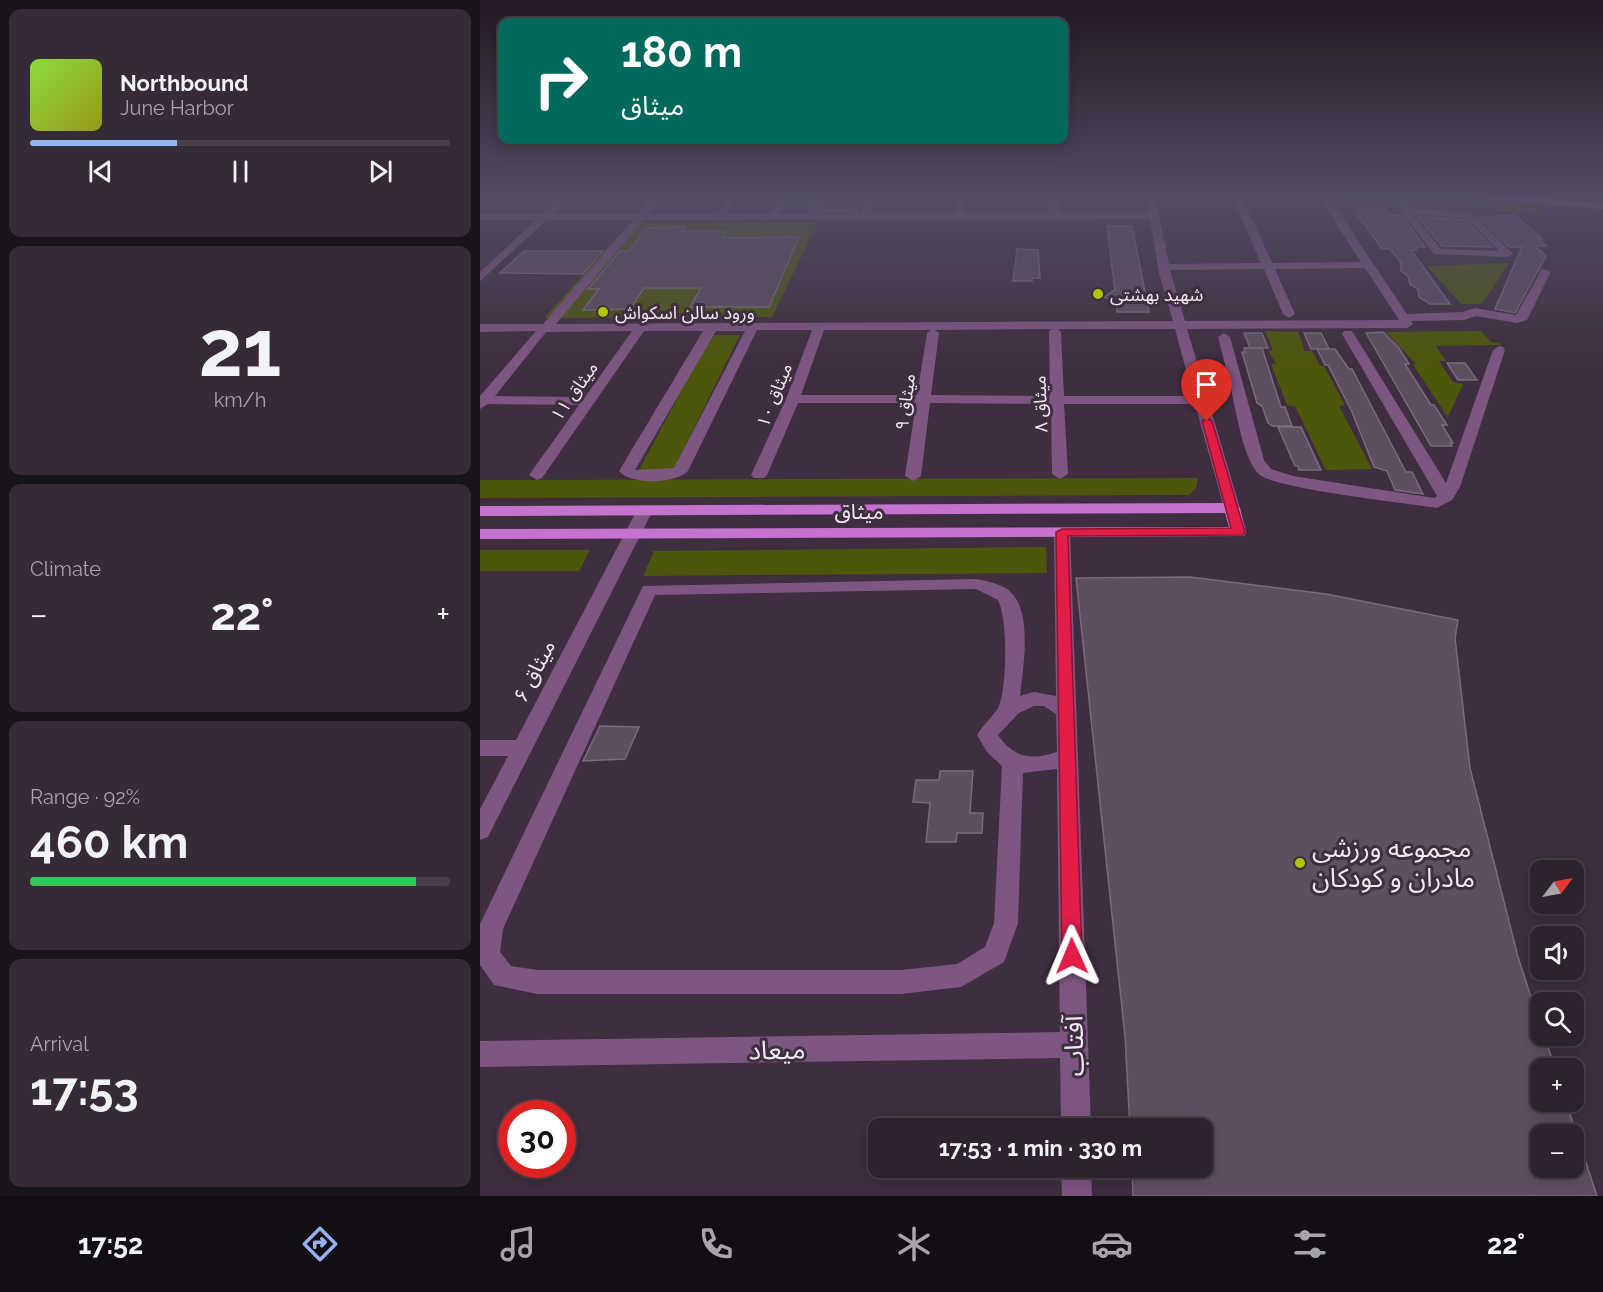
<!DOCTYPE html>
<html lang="en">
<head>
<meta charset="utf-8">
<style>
	:root { --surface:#2e222f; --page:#362a37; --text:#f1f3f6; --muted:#a7a4aa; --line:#493f4b; --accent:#95b2f1 }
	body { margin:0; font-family:Raleway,"Noto Sans Arabic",sans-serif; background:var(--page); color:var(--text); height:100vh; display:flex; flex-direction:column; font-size:22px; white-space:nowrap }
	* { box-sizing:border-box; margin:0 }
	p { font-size:20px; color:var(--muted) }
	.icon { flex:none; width:33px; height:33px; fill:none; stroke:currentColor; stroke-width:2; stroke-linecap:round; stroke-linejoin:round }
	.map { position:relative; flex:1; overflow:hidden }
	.drawer { display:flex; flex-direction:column; gap:9px; padding:9px; background:#19131a; width:480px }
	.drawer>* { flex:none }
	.guide { position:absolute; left:18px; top:18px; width:570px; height:126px; border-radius:12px; box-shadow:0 3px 15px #0003,0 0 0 2px var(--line); background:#00695c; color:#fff; overflow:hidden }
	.needle { width:39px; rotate:58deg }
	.buttons { position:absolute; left:1050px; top:860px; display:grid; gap:12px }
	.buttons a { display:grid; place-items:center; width:54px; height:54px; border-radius:12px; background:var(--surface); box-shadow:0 3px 15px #0003,0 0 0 2px var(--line); font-size:30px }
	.speed { position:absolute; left:18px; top:1100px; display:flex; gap:12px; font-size:30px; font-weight:700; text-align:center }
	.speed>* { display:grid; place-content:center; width:78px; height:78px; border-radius:50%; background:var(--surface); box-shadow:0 3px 15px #0003,0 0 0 2px var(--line); line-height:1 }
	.speed .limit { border:9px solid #d22; background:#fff; color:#111 }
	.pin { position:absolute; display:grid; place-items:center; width:51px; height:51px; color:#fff; margin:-62px -26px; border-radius:50% 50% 50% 0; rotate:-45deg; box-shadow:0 0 6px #0007 }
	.pin .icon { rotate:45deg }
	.me { position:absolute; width:66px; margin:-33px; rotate:359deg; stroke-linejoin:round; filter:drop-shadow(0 0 4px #0008) }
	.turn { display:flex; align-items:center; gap:21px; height:126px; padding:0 24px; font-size:27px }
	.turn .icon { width:78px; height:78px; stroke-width:2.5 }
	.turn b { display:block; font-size:42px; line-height:51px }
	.big { font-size:45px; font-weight:700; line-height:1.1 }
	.drawer .card { flex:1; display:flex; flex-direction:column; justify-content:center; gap:9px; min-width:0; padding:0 21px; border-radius:12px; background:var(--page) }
	.drawer .dial { align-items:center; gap:0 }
	.dial b { font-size:78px; line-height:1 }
	.song { display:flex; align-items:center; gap:18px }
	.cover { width:72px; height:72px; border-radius:9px; background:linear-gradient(135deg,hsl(90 70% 55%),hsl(60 70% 35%)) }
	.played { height:6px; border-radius:3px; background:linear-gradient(90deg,var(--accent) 35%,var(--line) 35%) }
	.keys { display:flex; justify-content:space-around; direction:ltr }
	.heat { display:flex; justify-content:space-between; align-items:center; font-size:33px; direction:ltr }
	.charge { height:9px; border-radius:4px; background:linear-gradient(90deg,#34c759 92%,var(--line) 0) }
	.trip { position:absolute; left:388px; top:1118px; width:345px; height:60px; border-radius:12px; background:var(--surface); box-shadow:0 3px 15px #0003,0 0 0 2px var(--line); font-weight:700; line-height:60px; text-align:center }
	.dock { display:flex; height:96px; justify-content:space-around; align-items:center; background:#120e13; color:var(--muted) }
	.dock .icon { width:42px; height:42px }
	.dock .active { color:var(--accent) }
	.dock b { font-size:27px; color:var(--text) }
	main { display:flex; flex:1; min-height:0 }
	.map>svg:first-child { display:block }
	.green { fill:#4d570c }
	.building { fill:#5f4e61; stroke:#7c6a7e; stroke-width:1.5; fill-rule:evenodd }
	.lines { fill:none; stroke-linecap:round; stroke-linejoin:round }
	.minor { fill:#7e5682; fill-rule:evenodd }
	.major { fill:#c573cf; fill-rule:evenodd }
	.route { fill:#e11d48; stroke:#92132f; stroke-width:1.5 }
	.poi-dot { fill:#b0c503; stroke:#3e2e3f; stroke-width:2 }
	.labels { text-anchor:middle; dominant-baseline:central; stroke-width:6; stroke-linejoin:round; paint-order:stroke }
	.far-poi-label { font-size:18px; fill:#f2e8f3; stroke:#3e2e3f; text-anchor:start }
	.far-street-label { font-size:18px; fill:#f2e8f3; stroke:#3e2e3f }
	.street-label { font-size:21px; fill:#f2e8f3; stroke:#3e2e3f }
	.near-poi-label { font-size:26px; fill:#f2e8f3; stroke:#3e2e3f; text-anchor:start }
	.near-street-label { font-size:26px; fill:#f2e8f3; stroke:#3e2e3f }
</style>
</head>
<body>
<main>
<section class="drawer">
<div class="card">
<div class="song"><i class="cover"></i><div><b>Northbound</b><p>June Harbor</p></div></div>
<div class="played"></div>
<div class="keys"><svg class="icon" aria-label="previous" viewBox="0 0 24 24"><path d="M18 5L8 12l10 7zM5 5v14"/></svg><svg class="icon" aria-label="pause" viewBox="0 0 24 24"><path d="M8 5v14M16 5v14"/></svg><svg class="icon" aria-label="next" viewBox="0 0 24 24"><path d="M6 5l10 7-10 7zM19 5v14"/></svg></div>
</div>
<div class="card dial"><b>21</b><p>km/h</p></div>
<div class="card"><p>Climate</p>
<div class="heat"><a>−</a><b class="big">22°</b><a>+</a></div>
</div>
<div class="card"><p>Range · 92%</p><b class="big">460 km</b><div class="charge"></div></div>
<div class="card"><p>Arrival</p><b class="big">17:53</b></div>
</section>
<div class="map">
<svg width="1123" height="1196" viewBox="0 0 1123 1196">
	<rect width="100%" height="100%" fill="#3e2e3f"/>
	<path class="green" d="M311,196H336L329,210L303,209Z
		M807,196H957L1059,205L1061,214C1004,210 948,202 891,200C879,199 866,204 856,197Z
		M338,222L292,317L64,318L150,223Z
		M1029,263L1002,304H981L947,266Z
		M785,331L818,332L825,351H832L840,366H844L865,405L859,406L892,469L846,470L815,406L807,405L791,364H796L788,351L793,350Z
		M1001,331L1011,342L1021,343L1020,345L956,346L966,361H959L973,382L983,384L968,417L933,365L936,364L906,332Z
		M231,335H260L194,469L158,472Z
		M718,478L716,488L709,495L0,498V480Z
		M566,547L567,573L163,576L174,551Z
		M0,550H110L99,571H0Z"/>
	<path class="building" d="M347,196H383L377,211L340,212Z
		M906,209L910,215L922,216L945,247H935L937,250H931L970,304H950L939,297L938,289L930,284L928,276L921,271V263L910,249H902L874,210Z
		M1035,215L1062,239H1059L1066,246H1055L1066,256L1035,313L1015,309L1042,247H1029L999,217Z
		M938,217L985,220L1012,247L962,246Z
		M627,226H652L669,312H637L636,302L624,297L635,290Z
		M205,227L202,232H246L242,238L319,237L289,307H210L221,288H164L150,309L103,310L119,289H108L140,251H149L167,228Z
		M537,249L558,250L560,278H552V281H533Z
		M44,251H123L103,274L20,273Z
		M903,332L919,348L929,364H925L951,405H954L965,422L967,425H962L973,443H970L972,446H951L886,333Z
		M764,333H782L788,348H770Z
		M824,333H841L849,349H831Z
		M764,348H782L801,407H805L812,426H792L788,423L782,406L777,403L762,352H765Z
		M837,349H855L869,369H872L926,472H932L943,494L915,490L907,471L894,467L872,412L848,365H845Z
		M967,363H985L997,380H978Z
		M798,427H821L841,470H819L818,466H815Z
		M710,577L846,594L978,620L975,638L990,768L1038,957L1060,1025V1035H1064L1075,1068H1060V1101H1086L1117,1196H653L652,1167H723V1128H650L645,1036L596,578ZM1060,1134H1094V1167H1060Z
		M120,726L159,727L145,759L103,761Z
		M460,771H493L490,813H503L502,833H477L476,842H446L450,803L433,802L436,780H459Z"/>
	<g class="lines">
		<path class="minor" d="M81,196H92L74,214H158L173,196H183L168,214H237L249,196H259L247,214H289L300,196H310L298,214H326L335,196H345L336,214L380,213L385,196H395L390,213H474L477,196H487L483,213H569L570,196H580L579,213H668L665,196H675L689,264L781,263L753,199L758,196L763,199L792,263L881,262L838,196H848L927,314L983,312L995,308L1036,315L1062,269L1071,271L1047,320L1037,323L996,316L984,320L931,321L933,324L927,328L707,329L721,375L748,376L738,337L744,333L750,337L784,460L791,469L813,476L954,498L957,496L862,334L864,331H872L966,483L1013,350L1019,346L1023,347L1025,350L980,487L972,500L957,508C927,503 798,489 780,475C763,462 755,405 750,384L723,383L760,508L752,513L744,508L715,404H584L588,474L580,479L572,474L571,404L450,403L441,476L433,481L425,476L436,403H318L287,475L284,478H274L271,475L306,399L332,330H277L208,471C196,484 150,485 139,471L223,331H164L62,478L57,480L49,475L99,405L8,404L0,409V396L56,331L0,332V324H63L153,220H67L0,281V272L56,220H0V214H62ZM670,219L679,273L693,321L76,324L163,220ZM885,268L919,320L705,321L690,270L784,269L803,314L809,318L815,314L795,269ZM571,329L569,332L570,396L451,395L459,333L455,330ZM578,329H695L713,396H584L581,332ZM344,330H451L447,333L437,395H321ZM152,331L105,397L15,396L66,332ZM236,331H265L194,468L155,470Z
			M919,196H929L930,208L992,213L1033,254L1028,257L954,254L920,210ZM933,214L986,218L1019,251L961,249Z
			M165,505L173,510L11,831L8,837L0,840V809L28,756H0V740H36L157,510Z
			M582,527L590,532L611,1128H581L580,1058L0,1067V1041L580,1032L577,769L543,773L538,923L524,962L481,987L421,994H57L14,985L0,965V924L163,586L496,579C506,581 518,583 527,589C554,608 543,668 540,696L554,692L576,696L574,532ZM496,589L518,600C528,620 527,684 519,706C516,713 502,726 497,735L507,752L522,766L514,923L505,947L477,964L421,970H57L31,966L20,952L23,929L175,595ZM554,706H564L576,714L577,752C551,761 533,757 518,735L539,713Z
			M581,1167H611L612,1196H582Z"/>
		<path class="major" d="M995,196H1037L1123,203V209L1000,199Z
			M752,503L760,508L766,532L764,536L0,539V529L749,527L745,513L0,516V506Z"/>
	</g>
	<linearGradient id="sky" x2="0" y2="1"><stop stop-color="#221923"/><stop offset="0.54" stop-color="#524c63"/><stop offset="1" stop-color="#524c63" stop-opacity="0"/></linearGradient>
	<rect width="1123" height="364" fill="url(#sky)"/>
	<path class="route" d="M727,418L732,421L765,532L763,535L588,536L602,956L599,962L592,965L585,962L582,956L576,532L582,529L751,528L722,421Z"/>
	<g class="poi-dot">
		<circle cx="618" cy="294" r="6"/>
		<circle cx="123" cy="312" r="6"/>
		<circle cx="820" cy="863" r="6"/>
	</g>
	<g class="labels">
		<g class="far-poi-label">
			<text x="630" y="294">شهید بهشتی</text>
			<text x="135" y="312">ورود سالن اسکواش</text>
		</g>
		<g class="far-street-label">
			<text transform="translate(94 391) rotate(-55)">میثاق ۱۱</text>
			<text transform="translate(294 395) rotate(-68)">میثاق ۱۰</text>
			<text transform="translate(425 402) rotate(-82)">میثاق ۹</text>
			<text transform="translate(560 404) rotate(-92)">میثاق ۸</text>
		</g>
		<g class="street-label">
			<text x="379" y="511">میثاق</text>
			<text transform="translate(54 671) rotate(-63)">میثاق ۶</text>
		</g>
		<g class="near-poi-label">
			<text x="832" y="848">مجموعه ورزشی<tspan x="832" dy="30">مادران و کودکان</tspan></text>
		</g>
		<g class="near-street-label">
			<text transform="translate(594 1046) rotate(-91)">آفتاب</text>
			<text transform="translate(297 1050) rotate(-1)">میعاد</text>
		</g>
	</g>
</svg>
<div class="buttons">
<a><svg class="needle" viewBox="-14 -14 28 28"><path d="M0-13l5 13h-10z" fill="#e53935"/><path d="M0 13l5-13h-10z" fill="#a7a4aa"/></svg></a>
<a><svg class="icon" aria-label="sound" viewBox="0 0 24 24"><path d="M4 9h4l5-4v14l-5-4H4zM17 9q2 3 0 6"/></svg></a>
<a><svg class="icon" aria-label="search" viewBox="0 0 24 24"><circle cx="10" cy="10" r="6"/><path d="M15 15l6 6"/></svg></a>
<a>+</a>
<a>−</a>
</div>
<div class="speed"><div class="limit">30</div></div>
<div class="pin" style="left:727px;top:421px;background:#d93025"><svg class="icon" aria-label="arrive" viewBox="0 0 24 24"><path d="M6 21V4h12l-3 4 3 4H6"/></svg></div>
<svg class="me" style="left:592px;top:956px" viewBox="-20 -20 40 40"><path d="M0-17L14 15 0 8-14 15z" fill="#e11d48" stroke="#fff" stroke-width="4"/></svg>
<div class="trip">17:53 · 1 min · 330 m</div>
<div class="guide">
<div class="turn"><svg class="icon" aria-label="right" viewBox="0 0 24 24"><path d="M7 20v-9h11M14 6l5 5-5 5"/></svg><div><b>180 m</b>میثاق</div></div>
</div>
</div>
</main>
<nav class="dock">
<b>17:52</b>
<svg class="icon active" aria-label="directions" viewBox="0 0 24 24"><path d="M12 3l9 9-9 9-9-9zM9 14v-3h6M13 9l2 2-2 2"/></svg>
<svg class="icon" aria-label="music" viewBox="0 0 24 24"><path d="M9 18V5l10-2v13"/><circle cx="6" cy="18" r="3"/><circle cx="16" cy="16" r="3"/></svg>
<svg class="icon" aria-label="phone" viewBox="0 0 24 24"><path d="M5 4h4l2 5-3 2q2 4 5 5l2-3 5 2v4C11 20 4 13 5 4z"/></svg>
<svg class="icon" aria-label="climate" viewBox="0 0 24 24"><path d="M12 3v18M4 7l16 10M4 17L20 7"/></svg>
<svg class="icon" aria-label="car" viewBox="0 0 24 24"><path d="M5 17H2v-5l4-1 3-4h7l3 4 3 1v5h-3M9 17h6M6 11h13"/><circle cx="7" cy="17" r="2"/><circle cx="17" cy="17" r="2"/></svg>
<svg class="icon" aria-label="filters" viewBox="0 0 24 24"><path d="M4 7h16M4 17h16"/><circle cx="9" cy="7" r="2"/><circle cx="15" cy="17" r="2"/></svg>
<b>22°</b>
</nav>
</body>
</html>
